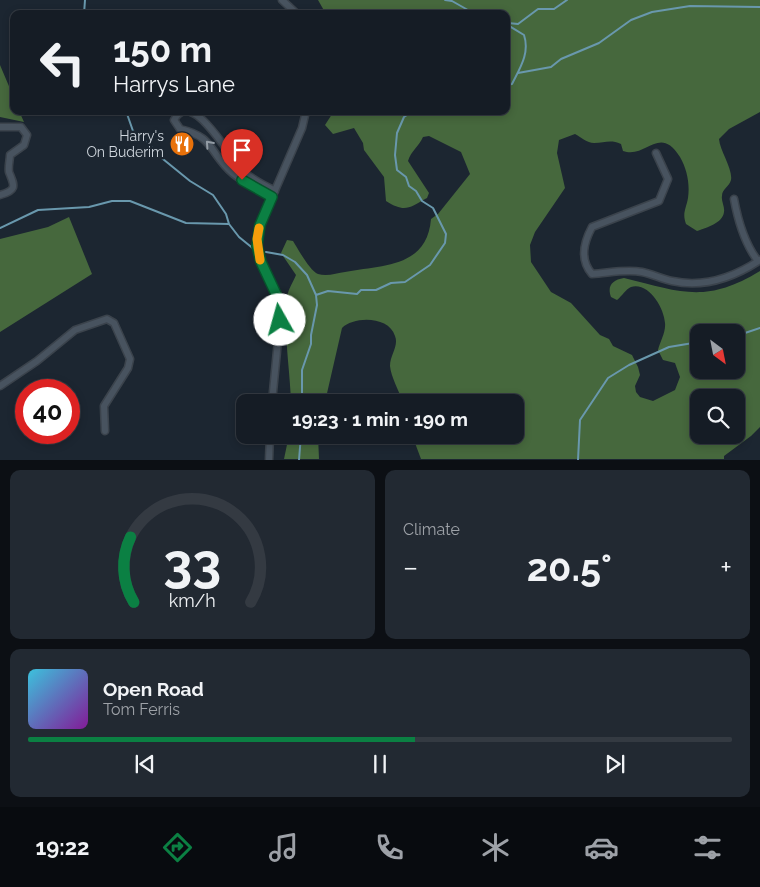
<!DOCTYPE html>
<html lang="en">
<head>
<meta charset="utf-8">
<style>
	:root { --surface:#151c25; --page:#222932; --text:#f1f3f6; --muted:#9da1a7; --line:#343a42; --accent:#0b8043 }
	body { margin:0; font-family:Raleway,sans-serif; background:var(--page); color:var(--text); height:100vh; display:flex; flex-direction:column; font-size:19px; white-space:nowrap }
	* { box-sizing:border-box; margin:0 }
	p { font-size:16px; color:var(--muted) }
	.icon { flex:none; width:28px; height:28px; fill:none; stroke:currentColor; stroke-width:2; stroke-linecap:round; stroke-linejoin:round }
	.map { position:relative; height:460px; overflow:hidden }
	.panel { display:flex; flex-direction:column; gap:10px; padding:10px; background:#0c0f14; flex:1 }
	.panel>* { flex:none }
	.hud { position:absolute; left:10px; top:10px; width:500px; height:105px; border-radius:10px; box-shadow:0 2px 8px #0003,0 0 0 1px var(--line); background:#151c25; color:var(--text); overflow:hidden }
	.needle { width:32px; rotate:148deg }
	.tools { position:absolute; left:690px; top:324px; display:grid; gap:10px }
	.tools a { display:grid; place-items:center; width:55px; height:55px; border-radius:10px; background:var(--surface); box-shadow:0 2px 8px #0003,0 0 0 1px var(--line); font-size:25px }
	.speed { position:absolute; left:15px; top:379px; display:flex; gap:10px; font-size:25px; font-weight:700; text-align:center }
	.speed>* { display:grid; place-content:center; width:65px; height:65px; border-radius:50%; background:var(--surface); box-shadow:0 2px 8px #0003,0 0 0 1px var(--line); line-height:1 }
	.speed .limit { border:8px solid #d22; background:#fff; color:#111 }
	.pin { position:absolute; display:grid; place-items:center; width:42px; height:42px; color:#fff; margin:-51px -21px; border-radius:50% 50% 50% 0; rotate:-45deg; box-shadow:0 0 5px #0007 }
	.pin .icon { rotate:45deg }
	.me { position:absolute; width:55px; margin:-28px; rotate:353deg; stroke-linejoin:round; filter:drop-shadow(0 0 4px #0008) }
	.turn { display:flex; align-items:center; gap:18px; height:105px; padding:0 20px; font-size:22px }
	.turn .icon { width:65px; height:65px; stroke-width:2.5 }
	.turn b { display:block; font-size:35px; line-height:42px }
	.big { font-size:38px; font-weight:700; line-height:1.1 }
	.panel .tile { flex:1; display:flex; flex-direction:column; justify-content:center; gap:8px; min-width:0; padding:0 18px; border-radius:10px; background:var(--page) }
	.panel .dial { align-items:center; gap:0 }
	.dial svg { height:130px; overflow:visible; fill:none; stroke:var(--line); stroke-width:7; stroke-linecap:round; text-anchor:middle }
	.dial text { fill:var(--text); stroke:none }
	.song { display:flex; align-items:center; gap:15px }
	.cover { width:60px; height:60px; border-radius:8px; background:linear-gradient(135deg,hsl(190 70% 55%),hsl(290 70% 35%)) }
	.played { height:5px; border-radius:2px; background:linear-gradient(90deg,var(--accent) 55%,var(--line) 55%) }
	.keys { display:flex; justify-content:space-around; direction:ltr }
	.heat { display:flex; justify-content:space-between; align-items:center; font-size:28px; direction:ltr }
	.panel .tiles { flex:1; display:grid; gap:10px; grid-template-columns:1fr 1fr }
	.tile:last-child { grid-column:span 2 }
	.trip { position:absolute; left:236px; top:394px; width:288px; height:50px; border-radius:10px; background:var(--surface); box-shadow:0 2px 8px #0003,0 0 0 1px var(--line); font-weight:700; line-height:50px; text-align:center }
	.tab-bar { display:flex; height:80px; justify-content:space-around; align-items:center; background:#080b0f; color:var(--muted) }
	.tab-bar .icon { width:35px; height:35px }
	.tab-bar .active { color:var(--accent) }
	.tab-bar b { font-size:22px; color:var(--text) }
	.map>svg:first-child { display:block }
	.forest { fill:#46683d; fill-rule:evenodd }
	.lines { fill:none; stroke-linecap:round; stroke-linejoin:round }
	.stream { stroke:#6998ad; stroke-width:2 }
	.building { fill:#572811; stroke:#7f6d66 }
	.minor-casing { stroke:#3b434c; stroke-width:9 }
	.minor { stroke:#48535f; stroke-width:6 }
	.oneway { stroke:#939ca5 }
	.route-casing { stroke:#07532c; stroke-width:12 }
	.route { stroke:#0b8043; stroke-width:9 }
	.slow { stroke:#f59e0b; stroke-width:9 }
	.labels { text-anchor:middle; dominant-baseline:central; stroke-width:5; stroke-linejoin:round; paint-order:stroke }
	.poi-label { font-size:14px; fill:#d0d7de; stroke:#1c2631; text-anchor:end }
</style>
</head>
<body>
<div class="map">
<svg width="760" height="460" viewBox="0 0 760 460">
	<rect width="100%" height="100%" fill="#1c2631"/>
	<path class="forest" d="M318,0H760V112L729,129L719,139C720,151 733,169 731,180C729,187 722,189 722,196C721,201 725,207 724,212C723,223 706,228 697,231L686,224C682,213 686,209 688,198C690,184 687,169 680,157C659,124 647,159 623,151L621,144C610,139 605,143 594,143C587,143 581,137 575,134L559,140L557,153L565,188L535,232L530,245L531,262L551,292L571,303L600,335L609,339L613,346L632,355L638,367L640,375L635,386L636,392L640,397L653,401L675,390L680,377L675,363L663,360L658,350C660,342 666,332 665,323C664,308 649,282 631,287C626,289 622,296 617,300L611,297C607,286 612,280 624,278C681,292 706,304 760,271V427L751,436L724,456V459H421L412,435H515V402H403C399,391 391,377 390,366C390,355 399,346 395,336C389,316 354,316 342,328L325,402H291C290,369 283,330 287,297C288,290 293,282 296,275L281,253L287,240L293,241C298,249 310,271 318,274C327,277 337,273 345,272C382,265 427,268 431,219L438,214L470,174L461,152L429,136L423,137C419,146 411,151 408,161L429,193L427,198C409,208 405,213 386,201L384,177L364,150L363,143L354,128L333,134L325,125L334,111H506V57L510,53V43L506,33V14H450L439,9L409,14H326ZM699,332H736V370H699ZM699,398H736V435H699Z
		M0,65L14,98V111H19L24,122L0,117Z
		M69,217L92,274L0,332V239L48,227Z
		M289,435H318L319,459H284Z"/>
	<g class="lines">
		<path class="stream" d="M445,0L452,1L475,14
			M84,14L85,0
			M507,23L518,24L538,9H554L567,0
			M506,24L524,35C530,53 520,68 512,84L506,85
			M518,73L551,67L561,59L599,43L631,20L652,12L690,6L760,7
			M126,111L133,131L151,146L158,155L190,181L213,195L226,214L229,224L239,237L255,250
			M0,228L38,210L89,207L112,201H130L186,223L229,224
			M266,252L283,255L295,262L307,275L316,295L317,305L311,335V344L302,370V402
			M316,295L328,291L357,294L361,290H376L391,283L405,282L430,265L445,243L446,234L433,208L422,201L416,191L409,186L406,177L397,170L395,155L397,133L404,117L413,111
			M736,336L760,328
			M299,460L301,435
			M578,460L580,420L608,378L629,365L669,347L699,342"/>
	</g>
	<path class="building" d="M175,136L191,139L188,152L173,149Z"/>
	<g class="lines">
		<defs>
			<path id="minor" d="M282,0L297,14
				M0,127H21L27,135L24,145L10,155C10,160 8,166 9,172C14,185 18,190 0,195
				M656,153L668,179L659,201L592,227C584,242 579,259 592,274C609,273 625,269 642,272C652,274 662,279 672,281C704,288 733,278 760,260
				M271,197C257,188 241,182 229,170C208,149 213,137 180,129L174,120C192,85 232,162 244,172C253,180 264,185 275,191
				M734,199C738,221 744,243 758,261
				M0,386L37,361L75,330L107,319L114,323L130,359L128,368L104,406L105,431
				M272,402L280,320L277,296L258,254L257,239L260,225L302,128L306,111
				M269,460L270,435"/>
		</defs>
		<use href="#minor" class="minor-casing"/>
		<use href="#minor" class="minor"/>
	</g>
	<defs><path id="oneway-chevron" d="M-2-3.5L2.5 0L-2 3.5" fill="none" stroke-width="1.6" stroke-linecap="round" stroke-linejoin="round" transform="scale(1.25)"/></defs>
	<use class="oneway" href="#oneway-chevron" transform="translate(209 144) rotate(-132)"/>
	<g class="lines">
		<defs>
			<path id="route" d="M242,180L272,197L260,225L257,246L261,262L277,296L280,320"/>
		</defs>
		<use href="#route" class="route-casing"/>
		<use href="#route" class="route"/>
		<path class="slow" d="M259,228L257,239L260,260"/>
	</g>
	<defs>
		<symbol id="restaurant-disc" viewBox="-11 -11 22 22"><circle r="9.5" fill="#e8710a" stroke="#1c2631"/><path d="M-5-6h1v4h1v-4h1v4h1v-4h1v5L-1.5 .5V6h-2V.5L-5-1ZM5-6V6H3V1.5H1.5Q1.5-4 5-6Z" fill="#fff"/></symbol>
	</defs>
	<g fill-rule="evenodd">
		<use href="#restaurant-disc" x="168" y="130" width="28" height="28"/>
	</g>
	<g class="labels">
		<g class="poi-label">
			<text x="164" y="136">Harry's<tspan x="164" dy="16">On Buderim</tspan></text>
		</g>
	</g>
</svg>
<div class="tools">
<a><svg class="needle" viewBox="-14 -14 28 28"><path d="M0-13l5 13h-10z" fill="#e53935"/><path d="M0 13l5-13h-10z" fill="#9da1a7"/></svg></a>
<a><svg class="icon" aria-label="search" viewBox="0 0 24 24"><circle cx="10" cy="10" r="6"/><path d="M15 15l6 6"/></svg></a>
</div>
<div class="speed"><div class="limit">40</div></div>
<div class="pin" style="left:242px;top:180px;background:#d93025"><svg class="icon" aria-label="arrive" viewBox="0 0 24 24"><path d="M6 21V4h12l-3 4 3 4H6"/></svg></div>
<svg class="me" style="left:280px;top:320px" viewBox="-20 -20 40 40"><circle r="19" fill="#fff"/><path d="M0-13L10 11 0 6-10 11z" fill="#0b8043"/></svg>
<div class="trip">19:23 · 1 min · 190 m</div>
<div class="hud">
<div class="turn"><svg class="icon" aria-label="left" viewBox="0 0 24 24"><path d="M17 20v-9H6M10 6l-5 5 5 5"/></svg><div><b>150 m</b>Harrys Lane</div></div>
</div>
</div>
<section class="panel">
<div class="tiles">
<div class="tile dial"><svg viewBox="0 0 100 80">
<path d="M14 69A42 42 0 1 1 86 69"/>
<path d="M14 69A42 42 0 0 1 12 29" stroke="#0b8043"/>
<text x="50" y="56" font-size="32" font-weight="700">33</text>
<text x="50" y="72" font-size="11">km/h</text>
</svg></div>
<div class="tile"><p>Climate</p>
<div class="heat"><a>−</a><b class="big">20.5°</b><a>+</a></div>
</div>
<div class="tile">
<div class="song"><i class="cover"></i><div><b>Open Road</b><p>Tom Ferris</p></div></div>
<div class="played"></div>
<div class="keys"><svg class="icon" aria-label="previous" viewBox="0 0 24 24"><path d="M18 5L8 12l10 7zM5 5v14"/></svg><svg class="icon" aria-label="pause" viewBox="0 0 24 24"><path d="M8 5v14M16 5v14"/></svg><svg class="icon" aria-label="next" viewBox="0 0 24 24"><path d="M6 5l10 7-10 7zM19 5v14"/></svg></div>
</div>
</div>
</section>
<nav class="tab-bar">
<b>19:22</b>
<svg class="icon active" aria-label="directions" viewBox="0 0 24 24"><path d="M12 3l9 9-9 9-9-9zM9 14v-3h6M13 9l2 2-2 2"/></svg>
<svg class="icon" aria-label="music" viewBox="0 0 24 24"><path d="M9 18V5l10-2v13"/><circle cx="6" cy="18" r="3"/><circle cx="16" cy="16" r="3"/></svg>
<svg class="icon" aria-label="phone" viewBox="0 0 24 24"><path d="M5 4h4l2 5-3 2q2 4 5 5l2-3 5 2v4C11 20 4 13 5 4z"/></svg>
<svg class="icon" aria-label="climate" viewBox="0 0 24 24"><path d="M12 3v18M4 7l16 10M4 17L20 7"/></svg>
<svg class="icon" aria-label="car" viewBox="0 0 24 24"><path d="M5 17H2v-5l4-1 3-4h7l3 4 3 1v5h-3M9 17h6M6 11h13"/><circle cx="7" cy="17" r="2"/><circle cx="17" cy="17" r="2"/></svg>
<svg class="icon" aria-label="filters" viewBox="0 0 24 24"><path d="M4 7h16M4 17h16"/><circle cx="9" cy="7" r="2"/><circle cx="15" cy="17" r="2"/></svg>
</nav>
</body>
</html>
